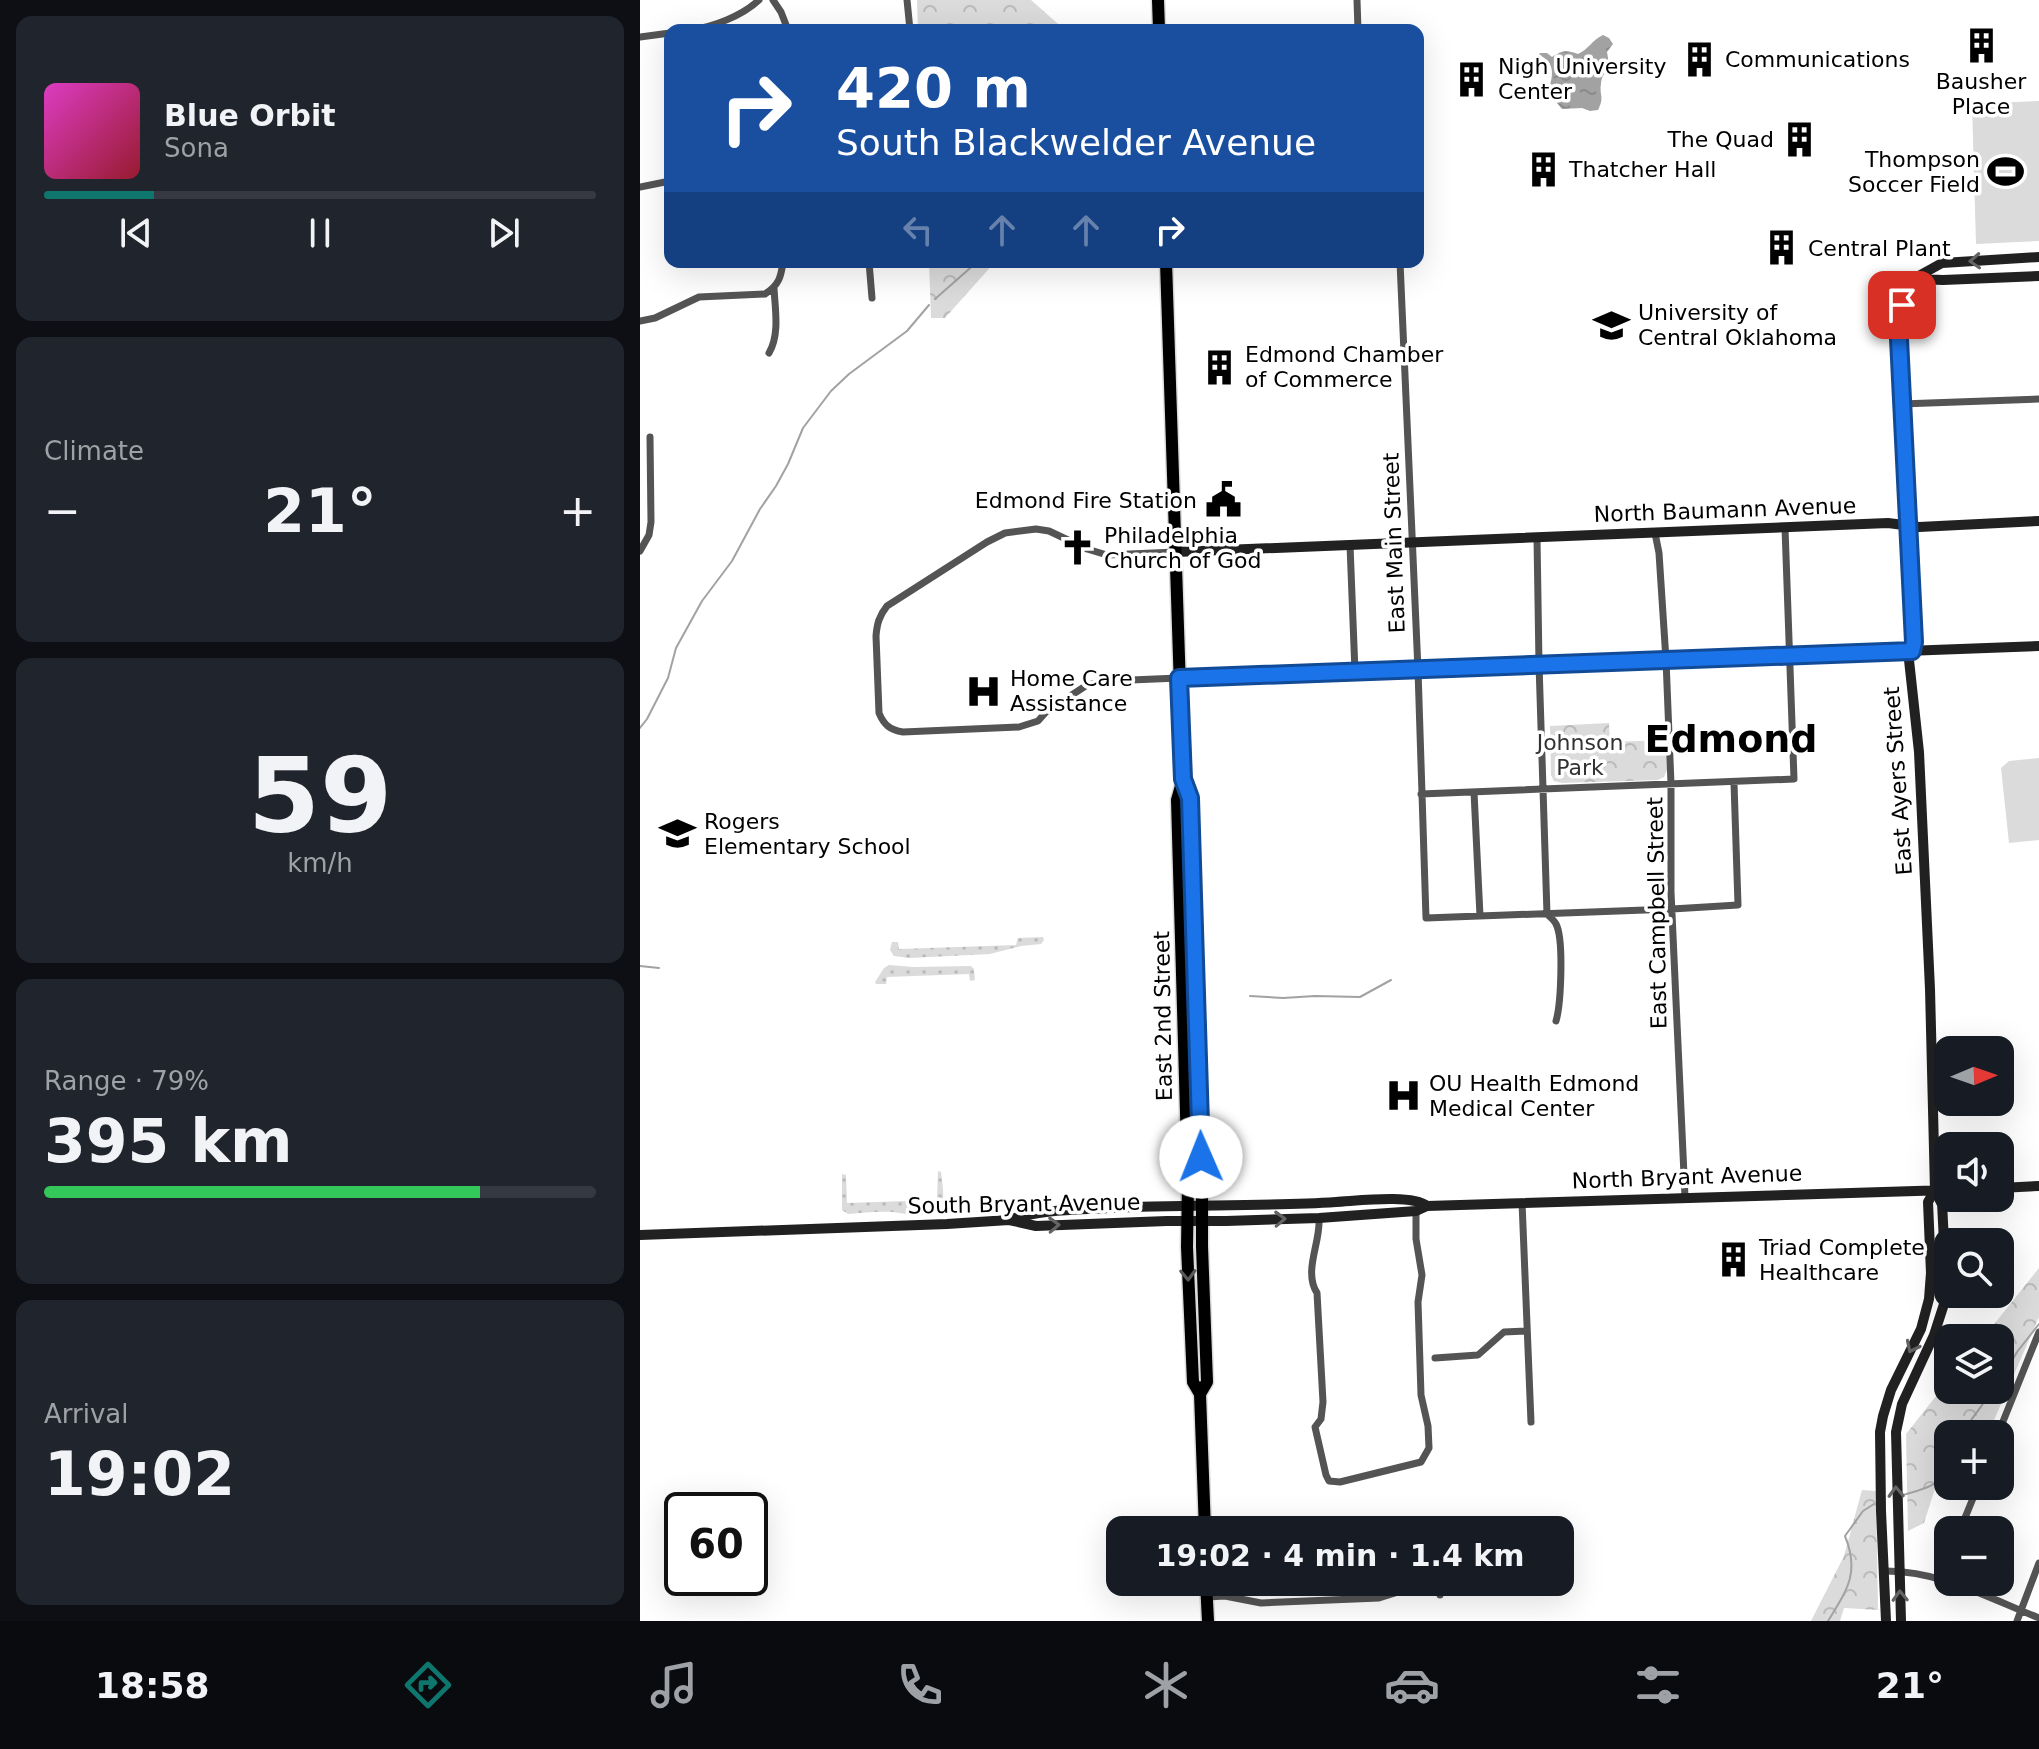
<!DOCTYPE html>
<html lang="en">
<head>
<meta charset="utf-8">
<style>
	:root { --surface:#171b24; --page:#20242c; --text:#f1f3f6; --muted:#9ea1a6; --line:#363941; --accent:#0f766e }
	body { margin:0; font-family:"DejaVu Sans",sans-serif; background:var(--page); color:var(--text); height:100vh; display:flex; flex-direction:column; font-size:30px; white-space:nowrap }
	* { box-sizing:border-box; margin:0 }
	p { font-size:26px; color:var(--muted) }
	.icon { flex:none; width:44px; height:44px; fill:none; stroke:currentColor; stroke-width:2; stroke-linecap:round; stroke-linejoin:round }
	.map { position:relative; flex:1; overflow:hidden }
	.sheet { display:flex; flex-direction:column; gap:16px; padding:16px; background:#0d0f14; width:640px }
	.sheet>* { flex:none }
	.hud { position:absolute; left:24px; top:24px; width:760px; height:244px; border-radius:16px; box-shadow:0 8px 32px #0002; background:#1a4fa0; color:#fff; overflow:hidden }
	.needle { width:52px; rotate:88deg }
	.fabs { position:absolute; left:1294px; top:1036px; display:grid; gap:16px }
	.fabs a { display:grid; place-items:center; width:80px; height:80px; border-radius:16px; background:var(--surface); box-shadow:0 8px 32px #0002; font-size:40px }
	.speed { position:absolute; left:24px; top:1492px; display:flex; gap:16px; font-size:40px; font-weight:700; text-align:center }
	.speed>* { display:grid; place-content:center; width:104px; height:104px; border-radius:50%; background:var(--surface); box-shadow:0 8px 32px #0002; line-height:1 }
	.speed .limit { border:4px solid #111; border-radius:12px; background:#fff; color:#111 }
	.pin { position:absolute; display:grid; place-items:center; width:68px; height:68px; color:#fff; margin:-34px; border-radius:16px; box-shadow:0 4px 12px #0006 }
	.me { position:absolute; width:88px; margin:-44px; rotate:359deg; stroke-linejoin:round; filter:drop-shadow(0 0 6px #0008) }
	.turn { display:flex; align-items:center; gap:28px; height:168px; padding:0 40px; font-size:36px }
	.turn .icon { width:104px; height:104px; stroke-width:2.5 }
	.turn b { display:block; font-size:56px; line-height:68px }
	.lanes { display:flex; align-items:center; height:76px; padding:0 40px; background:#0003; justify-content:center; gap:40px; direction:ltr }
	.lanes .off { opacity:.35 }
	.big { font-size:60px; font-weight:800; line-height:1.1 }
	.sheet .card { flex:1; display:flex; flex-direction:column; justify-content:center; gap:12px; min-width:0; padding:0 28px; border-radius:16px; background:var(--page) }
	.sheet .dial { align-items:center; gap:0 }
	.dial b { font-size:104px; line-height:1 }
	.song { display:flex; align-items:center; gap:24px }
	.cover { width:96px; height:96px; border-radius:12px; background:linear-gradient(135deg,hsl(310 70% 55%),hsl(350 70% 35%)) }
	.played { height:8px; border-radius:4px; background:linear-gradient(90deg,var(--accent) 20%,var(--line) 20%) }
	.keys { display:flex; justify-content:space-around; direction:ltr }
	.heat { display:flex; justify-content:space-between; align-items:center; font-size:44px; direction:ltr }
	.charge { height:12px; border-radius:6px; background:linear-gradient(90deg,#34c759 79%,var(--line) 0) }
	.trip { position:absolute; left:466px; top:1516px; width:468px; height:80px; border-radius:16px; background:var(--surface); box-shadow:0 8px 32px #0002; font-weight:800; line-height:80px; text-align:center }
	.tab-bar { display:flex; height:128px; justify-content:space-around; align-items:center; background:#090b0e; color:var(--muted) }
	.tab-bar .icon { width:56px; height:56px }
	.tab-bar .selected { color:var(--accent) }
	.tab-bar b { font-size:36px; color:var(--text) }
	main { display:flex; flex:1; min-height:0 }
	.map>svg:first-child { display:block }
	.grass { fill:url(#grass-dots) }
	.forest { fill:url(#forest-crowns) }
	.pitch { fill:#dbdbdb }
	.water { fill:url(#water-ripples) }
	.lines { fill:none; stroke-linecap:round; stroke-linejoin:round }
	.stream { stroke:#a2a2a2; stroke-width:2 }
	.primary-casing { stroke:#dbdbdb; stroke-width:15 }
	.street { stroke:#545454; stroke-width:7 }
	.secondary { stroke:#212121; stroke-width:10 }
	.primary { stroke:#000; stroke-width:12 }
	.oneway { stroke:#646464 }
	.oneway2 { stroke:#595959 }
	.route-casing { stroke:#114b97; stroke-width:20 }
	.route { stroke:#1a73e8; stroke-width:14 }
	.labels { text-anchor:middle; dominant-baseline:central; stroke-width:7; stroke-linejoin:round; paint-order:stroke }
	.poi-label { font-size:22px; fill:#000; stroke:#fff; text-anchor:start }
	.street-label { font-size:22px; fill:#000; stroke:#fff }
	.park-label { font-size:22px; fill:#323232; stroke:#fff }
	.town-label { font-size:38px; font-weight:bold; fill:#000; stroke:#fff }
</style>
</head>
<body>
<main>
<section class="sheet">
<div class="card">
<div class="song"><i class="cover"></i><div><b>Blue Orbit</b><p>Sona</p></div></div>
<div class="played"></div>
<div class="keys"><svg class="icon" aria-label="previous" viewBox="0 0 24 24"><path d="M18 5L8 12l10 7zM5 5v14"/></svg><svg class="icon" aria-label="pause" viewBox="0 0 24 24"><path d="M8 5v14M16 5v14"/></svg><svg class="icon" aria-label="next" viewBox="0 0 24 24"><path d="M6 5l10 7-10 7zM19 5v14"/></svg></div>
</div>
<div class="card"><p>Climate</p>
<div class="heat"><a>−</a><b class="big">21°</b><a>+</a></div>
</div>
<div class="card dial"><b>59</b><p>km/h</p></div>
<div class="card"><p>Range · 79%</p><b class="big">395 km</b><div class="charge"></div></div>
<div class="card"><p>Arrival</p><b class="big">19:02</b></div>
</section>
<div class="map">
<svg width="1399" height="1621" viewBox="0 0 1399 1621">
	<defs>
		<pattern id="grass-dots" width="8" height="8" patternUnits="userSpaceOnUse" patternTransform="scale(2)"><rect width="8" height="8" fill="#dbdbdb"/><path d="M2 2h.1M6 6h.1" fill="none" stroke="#bababa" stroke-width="1.8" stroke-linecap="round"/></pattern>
		<pattern id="forest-crowns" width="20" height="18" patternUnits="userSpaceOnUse" patternTransform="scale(2)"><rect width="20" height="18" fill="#dbdbdb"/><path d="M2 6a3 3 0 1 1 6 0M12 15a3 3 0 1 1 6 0" fill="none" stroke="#bababa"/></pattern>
		<pattern id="water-ripples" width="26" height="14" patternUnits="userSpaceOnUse" patternTransform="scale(2)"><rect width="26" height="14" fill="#a2a2a2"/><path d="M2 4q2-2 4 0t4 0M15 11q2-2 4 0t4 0" fill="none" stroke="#8a8a8a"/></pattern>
	</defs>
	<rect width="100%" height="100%" fill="#fff"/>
	<path class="grass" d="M378,938L403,937L404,940L401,944L381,946L350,954L269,958L254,956L250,950L252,942H258L259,949L376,945Z
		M249,965L274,967L331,966L334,969L335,980L330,981L329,974L247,977L246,984H236L235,982L244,968Z
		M298,1171L301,1172C302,1182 306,1201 300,1209C293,1220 263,1213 252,1212C237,1211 222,1213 208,1214L202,1210V1174L206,1175L207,1203L297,1200Z"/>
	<path class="forest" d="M277,0H391L425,30H278Z
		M289,262H355L305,318H291Z
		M969,723L970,742L1026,740L1027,770L1024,777L1018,780L922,783L914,781L911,775L910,726Z
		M1399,1268V1317L1351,1427L1316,1423L1312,1434H1308V1448L1284,1523L1268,1531L1266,1434L1308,1381V1390H1360V1338H1343Z
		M1222,1490L1236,1491L1238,1610L1204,1608L1200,1621H1171L1204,1556Z"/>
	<path class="pitch" d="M1399,101V241L1336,244L1332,104Z
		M1399,758V840L1369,843L1361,768L1369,761Z"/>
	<path class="water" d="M963,35L969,38L973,44L967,52C972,76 962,69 961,84C959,95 965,97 958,110L950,111L942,108L922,109L917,103L913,86L910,85C914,72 913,61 899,55L900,53H907L912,57C923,50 926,50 938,54C949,49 951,41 963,35Z"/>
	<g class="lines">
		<path class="stream" d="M295,299L337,262
			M0,728L7,719L28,678L36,648L62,601L92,561L120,509L136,486L148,464L163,428L191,391L209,374L267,331L289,305
			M0,966L19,968
			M610,996L643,998L675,996L720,997L751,980
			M1360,1381L1377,1352L1399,1324
			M1321,1434L1353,1390
			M1263,1495C1280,1490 1300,1486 1308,1469
			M1188,1621C1207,1590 1220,1573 1205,1536L1223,1511L1234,1504"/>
		<defs>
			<path id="primary" d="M518,0L519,30
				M526,262L543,779L537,800L548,1183L547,1247L553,1382L560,1394
				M543,779L550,798L562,1183V1246L567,1382L560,1394L565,1530
				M566,1582L568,1621"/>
		</defs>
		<use href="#primary" class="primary-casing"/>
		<path class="street" d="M133,0L141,12L148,30
			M267,0L270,30
			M717,0L718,30
			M50,30C73,27 102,16 119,0
			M0,37L30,33
			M0,187L30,181
			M229,262L232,298
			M760,262L778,670L786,918L1032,909L1098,905L1094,783
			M0,321L15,318L59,297L125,294C139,285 141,277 143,262
			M129,353C140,334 135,309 134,288
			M1261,404L1399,399
			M1015,533L1019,553L1026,660L1031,784V892L1045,1197
			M897,538L899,664L907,914C910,917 914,920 916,924C924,939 921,1004 916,1021
			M710,545L715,672
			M0,551L9,535L11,522L10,437
			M536,552L467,555L447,549L409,531L396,529L365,533L347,542L247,606C239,616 237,624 236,636L239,713C244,725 250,730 263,732L379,727L398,721L406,712L447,685L467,681L539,678
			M834,792L840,916
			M781,794L1154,779L1145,528
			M882,1202L891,1422
			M679,1218C681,1242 663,1271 677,1293L683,1402L681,1419L675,1427L686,1475L689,1481L700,1482L781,1462L789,1448L788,1426L781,1395L778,1302L782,1275L776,1239V1211
			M795,1358L838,1355L864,1332L887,1331
			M1358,1434L1399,1332
			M1320,1530L1338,1486
			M1244,1571C1298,1570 1349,1598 1399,1618
			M1300,1579L1308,1560
			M800,1582V1595
			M567,1597L585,1596L621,1603L739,1598L755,1593L762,1586V1582
			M1377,1621L1399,1563"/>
		<path class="secondary" d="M1275,278L1302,263L1399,257
			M1277,279L1303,280L1399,276
			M536,552L1248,523L1279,527L1399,521
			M539,678L1399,646
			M1360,1188L1399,1186
			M372,1219C404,1209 436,1210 469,1208C545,1204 621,1207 696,1202C717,1201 772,1194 787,1206
			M0,1235L307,1224L369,1220L396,1226L527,1221H586L679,1218L776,1211L787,1206L1308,1190
			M1246,1621L1241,1511L1240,1432L1243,1416L1251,1390L1281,1329L1289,1299L1291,1273L1288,1202L1295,1190
			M1261,1621L1256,1432L1262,1404L1294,1335L1304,1304L1306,1283L1302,1202L1295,1190L1290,989L1279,752L1269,660L1274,642L1259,339C1259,313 1263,301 1275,278"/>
		<use href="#primary" class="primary"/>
	</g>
	<defs><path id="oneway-chevron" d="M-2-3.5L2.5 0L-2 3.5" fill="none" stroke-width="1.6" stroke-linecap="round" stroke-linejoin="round" transform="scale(2)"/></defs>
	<g class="oneway">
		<use href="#oneway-chevron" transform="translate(1335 261) rotate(177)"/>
		<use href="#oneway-chevron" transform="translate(640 1219) rotate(-2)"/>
		<use href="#oneway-chevron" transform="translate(414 1225) rotate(-2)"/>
		<use href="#oneway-chevron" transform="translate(1272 1347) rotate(116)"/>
		<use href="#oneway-chevron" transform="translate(1256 1492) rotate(-92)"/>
		<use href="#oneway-chevron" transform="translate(1260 1596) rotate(-92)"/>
	</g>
	<use class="oneway2" href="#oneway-chevron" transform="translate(548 1275) rotate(88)"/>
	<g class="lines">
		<defs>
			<path id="route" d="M561,1157L550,798L543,779L539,678L1272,651L1274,642L1259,339V319L1262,305"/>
		</defs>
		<use href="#route" class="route-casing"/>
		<use href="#route" class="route"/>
	</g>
	<defs>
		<symbol id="building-bare" viewBox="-9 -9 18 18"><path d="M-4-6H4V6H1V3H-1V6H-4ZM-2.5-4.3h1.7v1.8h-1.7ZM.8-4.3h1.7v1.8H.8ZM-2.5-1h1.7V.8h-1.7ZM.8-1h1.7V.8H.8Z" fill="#000" stroke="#fff" stroke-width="2.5" paint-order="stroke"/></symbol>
		<symbol id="stadium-bare" viewBox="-9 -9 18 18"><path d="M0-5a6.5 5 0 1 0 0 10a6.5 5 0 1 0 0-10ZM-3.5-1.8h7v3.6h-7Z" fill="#000" stroke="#fff" stroke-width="2.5" paint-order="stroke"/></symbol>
		<symbol id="university-bare" viewBox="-9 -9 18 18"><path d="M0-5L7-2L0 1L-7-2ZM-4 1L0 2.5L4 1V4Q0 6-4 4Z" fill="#000" stroke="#fff" stroke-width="2.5" paint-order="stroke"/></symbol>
		<symbol id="civic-bare" viewBox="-9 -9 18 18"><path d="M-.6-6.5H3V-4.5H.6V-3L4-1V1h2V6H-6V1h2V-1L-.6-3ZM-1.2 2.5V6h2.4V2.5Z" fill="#000" stroke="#fff" stroke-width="2.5" paint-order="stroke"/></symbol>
		<symbol id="church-bare" viewBox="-9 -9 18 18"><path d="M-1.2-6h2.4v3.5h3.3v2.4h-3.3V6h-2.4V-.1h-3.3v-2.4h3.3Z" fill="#000" stroke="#fff" stroke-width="2.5" paint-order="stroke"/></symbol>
		<symbol id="hospital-bare" viewBox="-9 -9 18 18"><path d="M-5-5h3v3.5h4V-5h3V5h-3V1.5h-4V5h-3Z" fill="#000" stroke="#fff" stroke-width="2.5" paint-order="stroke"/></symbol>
		<symbol id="school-bare" viewBox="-9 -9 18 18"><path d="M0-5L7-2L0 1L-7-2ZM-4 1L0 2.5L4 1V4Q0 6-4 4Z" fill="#000" stroke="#fff" stroke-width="2.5" paint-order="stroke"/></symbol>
	</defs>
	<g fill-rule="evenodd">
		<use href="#building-bare" x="1316" y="20" width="51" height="51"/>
		<use href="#building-bare" x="1034" y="34" width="51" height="51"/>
		<use href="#building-bare" x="806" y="54" width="51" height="51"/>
		<use href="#building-bare" x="1134" y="114" width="51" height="51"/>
		<use href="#building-bare" x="878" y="144" width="51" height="51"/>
		<use href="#stadium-bare" x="1340" y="146" width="51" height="51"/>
		<use href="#building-bare" x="1116" y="222" width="51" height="51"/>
		<use href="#university-bare" x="946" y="300" width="51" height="51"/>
		<use href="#building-bare" x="554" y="342" width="51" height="51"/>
		<use href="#civic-bare" x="558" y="474" width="51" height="51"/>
		<use href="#church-bare" x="412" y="522" width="51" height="51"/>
		<use href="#hospital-bare" x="318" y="666" width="51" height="51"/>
		<use href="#school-bare" x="12" y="808" width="51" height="51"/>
		<use href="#hospital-bare" x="738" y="1070" width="51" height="51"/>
		<use href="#building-bare" x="1068" y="1234" width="51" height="51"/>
	</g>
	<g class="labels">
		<g class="poi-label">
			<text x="1085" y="59">Communications</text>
			<text x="858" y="66">Nigh University<tspan x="858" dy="25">Center</tspan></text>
			<text x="1341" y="81" text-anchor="middle">Bausher<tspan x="1341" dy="25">Place</tspan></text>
			<text x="1134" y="139" text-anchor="end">The Quad</text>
			<text x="1340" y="159" text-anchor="end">Thompson<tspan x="1340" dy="25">Soccer Field</tspan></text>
			<text x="929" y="169">Thatcher Hall</text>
			<text x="1168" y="248">Central Plant</text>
			<text x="998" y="312">University of<tspan x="998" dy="25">Central Oklahoma</tspan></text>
			<text x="605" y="354">Edmond Chamber<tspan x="605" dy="25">of Commerce</tspan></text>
			<text x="557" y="500" text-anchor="end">Edmond Fire Station</text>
			<text x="464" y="535">Philadelphia<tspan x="464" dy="25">Church of God</tspan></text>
			<text x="370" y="678">Home Care<tspan x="370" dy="25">Assistance</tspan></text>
			<text x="64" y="821">Rogers<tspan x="64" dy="25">Elementary School</tspan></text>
			<text x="789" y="1083">OU Health Edmond<tspan x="789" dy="25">Medical Center</tspan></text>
			<text x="1119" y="1247">Triad Complete<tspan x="1119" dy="25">Healthcare</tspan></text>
		</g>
		<g class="street-label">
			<text transform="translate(1085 510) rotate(-2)">North Baumann Avenue</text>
			<text transform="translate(754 543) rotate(-92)">East Main Street</text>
			<text transform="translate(1258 781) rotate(-94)">East Ayers Street</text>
			<text transform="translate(1017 913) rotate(-91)">East Campbell Street</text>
			<text transform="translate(523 1016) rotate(-91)">East 2nd Street</text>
			<text transform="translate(1047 1177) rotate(-2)">North Bryant Avenue</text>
			<text transform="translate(384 1204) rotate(-1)">South Bryant Avenue</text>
		</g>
		<g class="park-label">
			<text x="940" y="742">Johnson<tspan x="940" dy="25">Park</tspan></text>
		</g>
		<g class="town-label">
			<text x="1091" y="739">Edmond</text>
		</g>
	</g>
</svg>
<div class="fabs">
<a><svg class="needle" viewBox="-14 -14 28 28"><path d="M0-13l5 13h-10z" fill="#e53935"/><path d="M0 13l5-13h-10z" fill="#9ea1a6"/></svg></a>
<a><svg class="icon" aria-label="sound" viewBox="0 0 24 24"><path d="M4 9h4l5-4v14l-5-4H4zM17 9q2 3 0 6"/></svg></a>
<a><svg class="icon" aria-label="search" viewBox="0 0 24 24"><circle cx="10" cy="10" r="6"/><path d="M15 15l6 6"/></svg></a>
<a><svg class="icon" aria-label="layers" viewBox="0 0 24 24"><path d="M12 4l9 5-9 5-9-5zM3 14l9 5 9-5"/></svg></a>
<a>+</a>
<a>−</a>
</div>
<div class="speed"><div class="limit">60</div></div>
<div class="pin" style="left:1262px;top:305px;background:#d93025"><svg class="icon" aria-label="arrive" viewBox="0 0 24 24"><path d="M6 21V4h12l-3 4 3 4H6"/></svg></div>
<svg class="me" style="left:561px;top:1157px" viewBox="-20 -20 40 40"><circle r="19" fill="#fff"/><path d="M0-13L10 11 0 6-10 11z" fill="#1a73e8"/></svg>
<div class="trip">19:02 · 4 min · 1.4 km</div>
<div class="hud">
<div class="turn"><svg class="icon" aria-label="right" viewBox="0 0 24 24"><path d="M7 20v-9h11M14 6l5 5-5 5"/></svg><div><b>420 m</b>South Blackwelder Avenue</div></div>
<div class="lanes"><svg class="icon off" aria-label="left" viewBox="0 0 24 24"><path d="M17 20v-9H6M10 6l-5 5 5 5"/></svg><svg class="icon off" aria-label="ahead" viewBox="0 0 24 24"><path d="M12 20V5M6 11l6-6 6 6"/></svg><svg class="icon off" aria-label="ahead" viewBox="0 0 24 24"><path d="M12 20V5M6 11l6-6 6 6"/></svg><svg class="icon" aria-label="right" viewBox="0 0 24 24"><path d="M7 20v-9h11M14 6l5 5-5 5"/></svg></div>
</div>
</div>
</main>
<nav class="tab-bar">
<b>18:58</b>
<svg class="icon selected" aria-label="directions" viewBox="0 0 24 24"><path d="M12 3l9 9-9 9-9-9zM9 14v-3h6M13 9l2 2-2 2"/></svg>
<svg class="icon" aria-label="music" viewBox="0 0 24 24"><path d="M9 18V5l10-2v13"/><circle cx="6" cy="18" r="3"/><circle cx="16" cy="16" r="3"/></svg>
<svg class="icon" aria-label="phone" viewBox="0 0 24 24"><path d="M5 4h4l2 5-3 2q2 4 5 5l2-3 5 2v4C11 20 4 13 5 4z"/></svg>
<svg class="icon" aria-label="climate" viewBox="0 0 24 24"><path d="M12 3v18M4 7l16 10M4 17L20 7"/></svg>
<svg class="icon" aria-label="car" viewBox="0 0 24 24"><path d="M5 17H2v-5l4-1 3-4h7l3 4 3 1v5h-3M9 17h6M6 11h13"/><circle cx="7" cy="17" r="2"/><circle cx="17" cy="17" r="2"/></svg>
<svg class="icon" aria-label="filters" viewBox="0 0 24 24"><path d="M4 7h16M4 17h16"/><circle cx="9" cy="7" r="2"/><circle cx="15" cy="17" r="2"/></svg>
<b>21°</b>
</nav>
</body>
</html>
